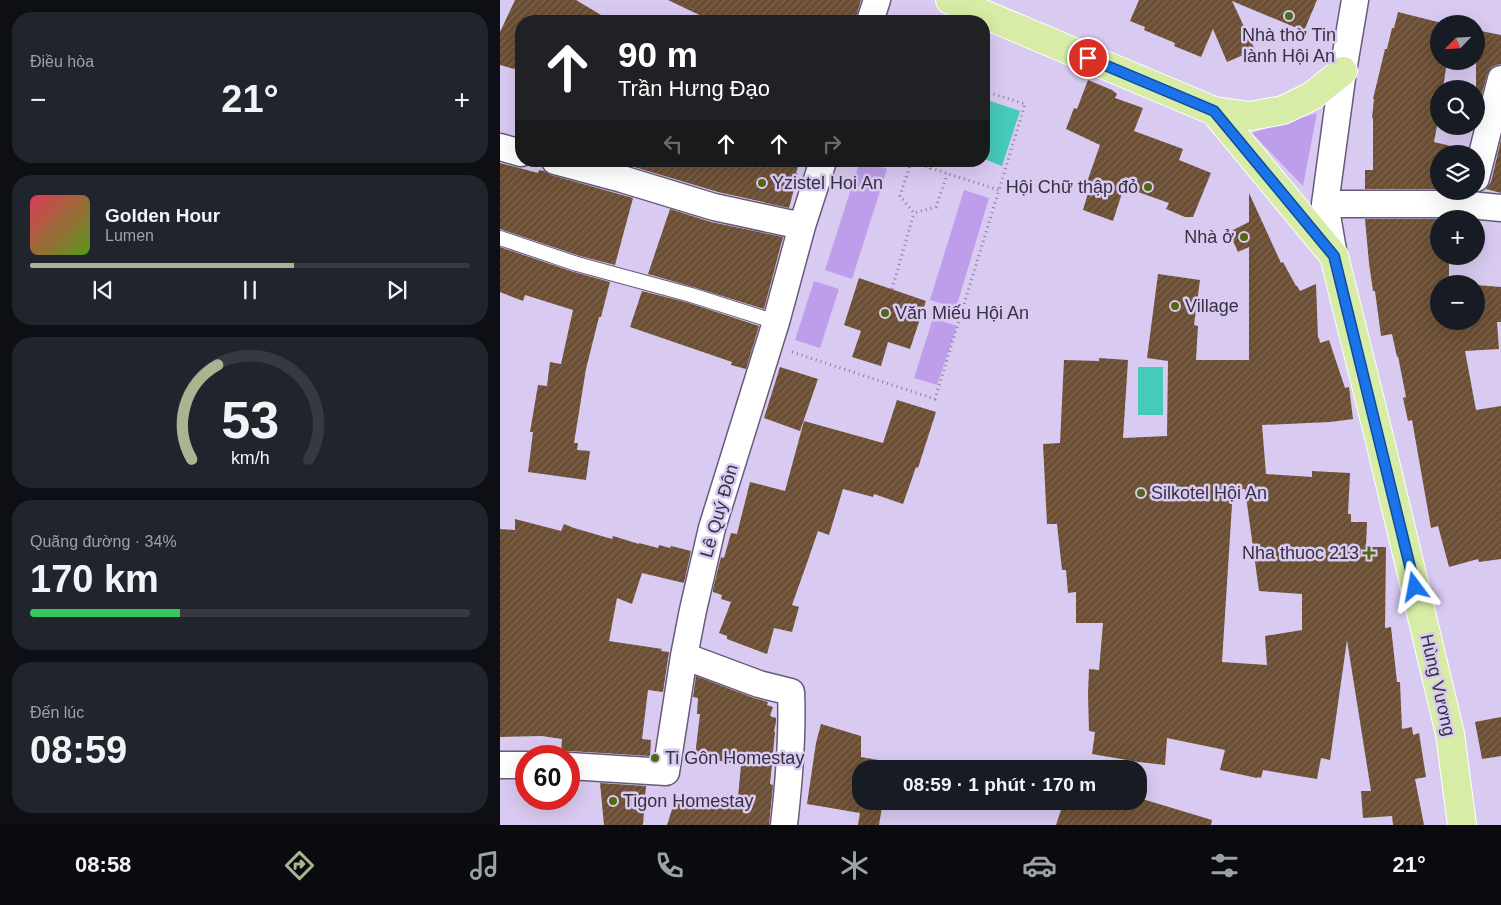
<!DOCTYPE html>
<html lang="vi">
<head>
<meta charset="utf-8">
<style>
	:root { --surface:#171b24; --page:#20242c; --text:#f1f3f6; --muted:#9ea1a6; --line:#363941; --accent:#aab491 }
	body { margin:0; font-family:Arial,sans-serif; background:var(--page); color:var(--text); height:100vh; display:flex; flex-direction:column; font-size:19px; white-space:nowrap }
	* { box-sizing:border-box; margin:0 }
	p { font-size:16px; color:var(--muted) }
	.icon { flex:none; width:28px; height:28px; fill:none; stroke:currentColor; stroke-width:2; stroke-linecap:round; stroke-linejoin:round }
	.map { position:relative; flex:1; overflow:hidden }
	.details { display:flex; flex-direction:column; gap:12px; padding:12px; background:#0d0f14; width:500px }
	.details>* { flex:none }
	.guide { position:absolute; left:15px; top:15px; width:475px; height:152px; border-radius:20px; box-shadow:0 5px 20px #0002; background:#202124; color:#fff; overflow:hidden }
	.needle { width:32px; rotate:245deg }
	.controls { position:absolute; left:930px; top:15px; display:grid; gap:10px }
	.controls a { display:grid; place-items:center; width:55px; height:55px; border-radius:50%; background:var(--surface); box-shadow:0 5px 20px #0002; font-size:25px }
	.speed { position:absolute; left:15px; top:745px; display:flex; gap:10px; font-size:25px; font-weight:700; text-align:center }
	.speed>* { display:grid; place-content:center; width:65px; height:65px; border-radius:50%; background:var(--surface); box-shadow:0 5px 20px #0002; line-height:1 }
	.speed .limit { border:8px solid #d22; background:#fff; color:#111 }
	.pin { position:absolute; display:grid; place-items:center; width:42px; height:42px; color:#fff; margin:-21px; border:2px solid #fff; border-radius:50%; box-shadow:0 1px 5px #0007 }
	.me { position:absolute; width:55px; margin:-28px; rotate:347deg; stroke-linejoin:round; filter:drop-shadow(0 0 4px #0008) }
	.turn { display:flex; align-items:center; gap:18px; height:105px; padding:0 20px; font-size:22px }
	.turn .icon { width:65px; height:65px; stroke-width:2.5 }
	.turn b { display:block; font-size:35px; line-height:42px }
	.lanes { display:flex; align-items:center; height:48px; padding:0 20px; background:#0003; justify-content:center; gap:25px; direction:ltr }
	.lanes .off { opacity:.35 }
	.big { font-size:38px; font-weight:700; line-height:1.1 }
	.details .widget { flex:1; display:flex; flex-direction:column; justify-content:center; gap:8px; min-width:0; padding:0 18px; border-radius:20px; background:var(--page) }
	.details .dial { align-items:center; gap:0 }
	.dial svg { height:130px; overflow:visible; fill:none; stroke:var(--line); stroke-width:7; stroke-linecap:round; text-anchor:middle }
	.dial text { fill:var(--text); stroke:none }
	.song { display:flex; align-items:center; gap:15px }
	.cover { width:60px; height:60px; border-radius:8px; background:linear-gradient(135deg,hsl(350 70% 55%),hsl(90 70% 35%)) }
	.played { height:5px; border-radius:2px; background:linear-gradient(90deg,var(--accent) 60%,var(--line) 60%) }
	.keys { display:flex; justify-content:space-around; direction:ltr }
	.heat { display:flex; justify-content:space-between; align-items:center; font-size:28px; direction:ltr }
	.charge { height:8px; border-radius:4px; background:linear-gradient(90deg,#34c759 34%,var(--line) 0) }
	.trip { position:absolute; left:352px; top:760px; width:295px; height:50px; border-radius:20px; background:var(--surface); box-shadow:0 5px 20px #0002; font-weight:700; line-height:50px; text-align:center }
	.menu { display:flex; height:80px; justify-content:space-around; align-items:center; background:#090b0e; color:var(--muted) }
	.menu .icon { width:35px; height:35px }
	.menu .on { color:var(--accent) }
	.menu b { font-size:22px; color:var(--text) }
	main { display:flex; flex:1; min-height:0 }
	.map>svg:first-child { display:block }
	.grass { fill:#be9eeb }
	.water { fill:#46cab9 }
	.building { fill:url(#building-hatch); fill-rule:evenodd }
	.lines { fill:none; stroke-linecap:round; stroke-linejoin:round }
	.service-casing { stroke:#68597c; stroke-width:16 }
	.minor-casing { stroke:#68597c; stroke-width:29 }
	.primary-casing { stroke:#fff; stroke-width:30 }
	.path { stroke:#877c98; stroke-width:3; stroke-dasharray:1 4; stroke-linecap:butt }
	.service { stroke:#fff; stroke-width:14 }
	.minor { stroke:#fff; stroke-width:26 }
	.primary { stroke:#d7eca6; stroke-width:28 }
	.route-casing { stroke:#114b97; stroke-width:12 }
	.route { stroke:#1a73e8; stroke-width:9 }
	.poi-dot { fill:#536815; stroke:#d9caf1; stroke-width:2 }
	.labels { text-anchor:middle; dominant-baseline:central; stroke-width:5; stroke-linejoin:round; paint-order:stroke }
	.poi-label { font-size:18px; fill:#373040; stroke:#d9caf1; text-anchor:start }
	.street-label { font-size:18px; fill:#373040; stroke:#d9caf1 }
</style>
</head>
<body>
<main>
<section class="details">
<div class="widget"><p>Điều hòa</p>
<div class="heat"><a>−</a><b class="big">21°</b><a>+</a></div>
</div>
<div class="widget">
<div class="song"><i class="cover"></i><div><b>Golden Hour</b><p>Lumen</p></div></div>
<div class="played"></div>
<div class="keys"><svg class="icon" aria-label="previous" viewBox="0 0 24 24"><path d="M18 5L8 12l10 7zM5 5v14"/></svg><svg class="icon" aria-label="pause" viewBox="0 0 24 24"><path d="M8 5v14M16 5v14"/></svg><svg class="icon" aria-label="next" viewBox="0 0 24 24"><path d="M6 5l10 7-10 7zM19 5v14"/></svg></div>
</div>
<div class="widget dial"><svg viewBox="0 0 100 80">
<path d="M14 69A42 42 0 1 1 86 69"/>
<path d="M14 69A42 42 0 0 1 30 11" stroke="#aab491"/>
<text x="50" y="56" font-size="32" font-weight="700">53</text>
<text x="50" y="72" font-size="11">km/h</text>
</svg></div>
<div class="widget"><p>Quãng đường · 34%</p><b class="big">170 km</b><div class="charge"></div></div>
<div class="widget"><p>Đến lúc</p><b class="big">08:59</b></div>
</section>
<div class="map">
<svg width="1001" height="825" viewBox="0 0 1001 825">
	<defs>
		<pattern id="building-hatch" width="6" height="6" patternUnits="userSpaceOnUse" patternTransform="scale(1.25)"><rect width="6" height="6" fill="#6b4e33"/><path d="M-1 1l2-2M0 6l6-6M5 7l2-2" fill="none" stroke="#7d6550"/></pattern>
	</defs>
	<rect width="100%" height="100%" fill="#d9caf1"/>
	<path class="grass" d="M817,113L803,186L752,133Z
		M360,161H363L387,169L352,279L325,270Z
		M464,190L489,198L456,308L430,300Z
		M314,281L339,289L320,348L295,340Z
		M433,318L457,326L437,385L414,378Z"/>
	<path class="water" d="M484,99L520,111L502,166L484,159Z
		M638,367H663V415H638Z"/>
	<path class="building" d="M15,0H76L111,21H21V71L0,65V32Z
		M168,0H361L355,21H212Z
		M639,0H817L804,31L732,1L755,50L727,62L713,29L701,57L674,46L675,43L644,30L645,27L630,21Z
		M898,12L946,24H939V61H947L943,89H939V115L934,142L968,150L967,154H939V189H865V170H873V118H872L874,99H873L885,49H887L892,28H894Z
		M976,30L1001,35V64L996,65L991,68L987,75L976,116Z
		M588,80L612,90L617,94L615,98L643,108L634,131L683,149L679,160L711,173L693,217H685L666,209L669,203L624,187L613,221L583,210L591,183L587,182L600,145L566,129L574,108L577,109Z
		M1001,140V193L986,189L991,182Z
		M132,161H300L296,173L298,174L289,208L218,192L131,166Z
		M0,163L38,173L39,170L44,171L51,175L133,198L115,265L80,256L0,229Z
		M749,193L781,263L783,262L796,286H797L800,291L816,284L818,338H819L820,343L829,340L845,388L849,387L853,419L830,422L762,425L766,474L812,477V471L850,473L848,514H851V522H867L866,547H886L885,628L891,627L897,682H900L902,729L912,727L913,735L919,733L926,777L915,779L924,825H893L892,816L863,818L861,791H871L847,640L830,760L821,758L817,779L763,770L761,778L758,777L757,778L720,770L725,750L667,738L665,765L639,762L592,754L595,732L589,731L588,694L589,669L599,670L603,623H576V592L568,593L566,570H562L557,524H547L543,444L560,443L564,360L599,361V358L628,360L623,438L667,436L668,361L647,358L658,274L700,280L694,325L698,326L696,360H749V247L738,252L729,232L749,222ZM733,489H745L759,591L802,594V630L765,636L767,665L722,662Z
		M170,209L211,222L283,237L264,309L193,287L148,274Z
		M865,219H939V256H949V282L964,284H939V321H976V285L1001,287V322H997L999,349L965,351L976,410L1001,406V559L979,562L978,559L949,567L938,526L931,528L912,420L908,421L903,398L906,397L898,356L897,357L892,334L881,336L875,291H873L869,263Z
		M0,247L74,272L110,282L101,317H99L86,369L74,443H78L77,450L90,451L86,480L28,472L33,432H30L38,385L47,386L50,362L61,364L73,310L25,295L23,301L0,292Z
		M359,278L426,301L410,349L388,342L381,366L352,357L361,331L344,325Z
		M142,291L189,303L259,326L246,369L231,365L232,362L130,327Z
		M280,367L318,379L300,431L264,418Z
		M397,400L436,412L418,468L416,467L403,504L374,494L373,497L343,489L329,535L318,531L308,560L292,605L299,607L292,632L274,628L267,654L227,639V636L219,633L231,602L221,599L222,595L213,592V589L221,557L224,558L231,533L237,534L250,482L285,491L304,421L383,443Z
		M15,519L61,531L64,524L74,528L112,539L113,536L139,544V543L158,548L159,545L170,548L171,546L191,551L184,583L142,573L132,604L117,598L109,641L162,649L161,651L169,652L163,692L148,690L142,739L151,740L150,756L70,751L61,753L62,739L42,736L0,737V529L15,530Z
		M196,676L254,698L268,702L267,705L273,707L270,716L276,718V722L274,731L275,732L270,784L273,785L269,825H167L176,797L237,808L241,765L195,756L200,714H197L198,698L193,697Z
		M1001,717V756L982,759L975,722Z
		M321,724L361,736V757L389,762L388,769H361V801H383L379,825H358L360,813L307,804L316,743Z
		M100,783L146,786L143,825H104Z
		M639,798L712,820L711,825H556L564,801H639Z"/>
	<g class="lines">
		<defs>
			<path id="service" d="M0,238L77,264L191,295L276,322"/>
			<path id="minor" d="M370,21L377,0
				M0,147L21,153
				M55,161L122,179L214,207L302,226
				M976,178L1001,79
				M825,204H960L1001,208
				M834,256L825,204L843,71L855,0
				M184,656L259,684L291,692C293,737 289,781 284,825
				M0,765H26
				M69,766L166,772L184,656L193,610L212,528L276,322L302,226L323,161"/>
			<path id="primary" d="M450,0L714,111L834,256L880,441L950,734L962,825
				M714,111L751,116L783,110L812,96L843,71"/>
		</defs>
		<use href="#service" class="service-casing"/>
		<use href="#minor" class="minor-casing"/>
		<use href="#primary" class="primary-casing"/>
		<path class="path" d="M484,91L525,104L499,190
			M411,162L400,196L414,213L436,207L447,174
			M430,169L432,161
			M392,289L414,213
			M292,352L435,399L499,190L408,161"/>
		<use href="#service" class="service"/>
		<use href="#minor" class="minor"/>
		<use href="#primary" class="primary"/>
	</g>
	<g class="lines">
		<defs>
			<path id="route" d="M588,58L714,111L834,256L915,587"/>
		</defs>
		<use href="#route" class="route-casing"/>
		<use href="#route" class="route"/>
	</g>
	<g class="poi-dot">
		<circle cx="789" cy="16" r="5"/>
		<circle cx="262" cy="183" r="5"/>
		<circle cx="648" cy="187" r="5"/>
		<circle cx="744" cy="237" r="5"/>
		<circle cx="675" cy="306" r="5"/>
		<circle cx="385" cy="313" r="5"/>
		<circle cx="641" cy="493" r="5"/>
		<path d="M866.5 545.5h5v5h5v5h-5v5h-5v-5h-5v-5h5z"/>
		<circle cx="155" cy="758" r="5"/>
		<circle cx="113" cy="801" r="5"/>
	</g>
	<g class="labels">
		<g class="poi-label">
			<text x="789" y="35" text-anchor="middle">Nhà thờ Tin<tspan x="789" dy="21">lành Hội An</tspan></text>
			<text x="272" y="183">Yzistel Hoi An</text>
			<text x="638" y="187" text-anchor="end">Hội Chữ thập đỏ</text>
			<text x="734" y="237" text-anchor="end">Nhà ở</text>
			<text x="685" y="306">Village</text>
			<text x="395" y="313">Văn Miếu Hội An</text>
			<text x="651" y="493">Silkotel Hội An</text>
			<text x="859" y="553" text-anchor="end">Nha thuoc 213</text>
			<text x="165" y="758">Ti Gôn Homestay</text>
			<text x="123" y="801">Tigon Homestay</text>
		</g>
		<g class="street-label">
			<text transform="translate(219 511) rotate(-74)">Lê Quý Đôn</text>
			<text transform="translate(938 685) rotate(77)">Hùng Vương</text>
		</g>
	</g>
</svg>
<div class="controls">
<a><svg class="needle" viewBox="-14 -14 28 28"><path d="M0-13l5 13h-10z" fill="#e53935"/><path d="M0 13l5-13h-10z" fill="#9ea1a6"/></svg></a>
<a><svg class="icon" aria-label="search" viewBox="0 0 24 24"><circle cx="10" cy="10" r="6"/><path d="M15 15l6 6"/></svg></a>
<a><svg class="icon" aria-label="layers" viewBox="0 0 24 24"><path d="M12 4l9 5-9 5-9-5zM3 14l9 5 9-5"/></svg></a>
<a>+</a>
<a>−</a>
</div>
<div class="speed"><div class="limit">60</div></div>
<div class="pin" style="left:588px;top:58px;background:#d93025"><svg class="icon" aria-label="arrive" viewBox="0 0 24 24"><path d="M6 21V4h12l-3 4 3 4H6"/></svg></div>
<svg class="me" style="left:915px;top:587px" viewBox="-20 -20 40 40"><path d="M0-17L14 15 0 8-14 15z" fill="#1a73e8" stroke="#fff" stroke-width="4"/></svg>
<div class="trip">08:59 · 1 phút · 170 m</div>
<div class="guide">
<div class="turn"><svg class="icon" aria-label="ahead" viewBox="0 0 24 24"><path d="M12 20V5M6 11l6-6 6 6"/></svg><div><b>90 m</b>Trần Hưng Đạo</div></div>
<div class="lanes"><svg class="icon off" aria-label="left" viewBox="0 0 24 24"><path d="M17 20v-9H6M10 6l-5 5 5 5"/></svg><svg class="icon" aria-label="ahead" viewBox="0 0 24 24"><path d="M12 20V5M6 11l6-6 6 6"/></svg><svg class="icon" aria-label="ahead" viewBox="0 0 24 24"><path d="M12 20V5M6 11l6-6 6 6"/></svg><svg class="icon off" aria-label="right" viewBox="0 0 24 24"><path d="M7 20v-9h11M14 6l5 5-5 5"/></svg></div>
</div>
</div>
</main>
<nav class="menu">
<b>08:58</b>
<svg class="icon on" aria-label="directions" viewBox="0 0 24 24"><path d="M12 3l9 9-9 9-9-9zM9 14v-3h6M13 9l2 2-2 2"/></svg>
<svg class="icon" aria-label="music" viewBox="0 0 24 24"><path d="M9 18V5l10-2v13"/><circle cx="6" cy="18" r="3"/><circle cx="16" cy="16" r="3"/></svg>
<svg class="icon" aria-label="phone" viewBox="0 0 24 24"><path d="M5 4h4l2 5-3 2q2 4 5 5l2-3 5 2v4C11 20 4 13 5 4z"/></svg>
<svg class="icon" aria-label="climate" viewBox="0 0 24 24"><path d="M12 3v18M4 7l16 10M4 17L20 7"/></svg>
<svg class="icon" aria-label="car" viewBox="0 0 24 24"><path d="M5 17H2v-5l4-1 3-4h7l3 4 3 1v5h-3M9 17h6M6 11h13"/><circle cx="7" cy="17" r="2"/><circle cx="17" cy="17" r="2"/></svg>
<svg class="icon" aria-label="filters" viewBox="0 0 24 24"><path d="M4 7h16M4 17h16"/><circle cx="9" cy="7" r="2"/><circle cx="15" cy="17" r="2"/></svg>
<b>21°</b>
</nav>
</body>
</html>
